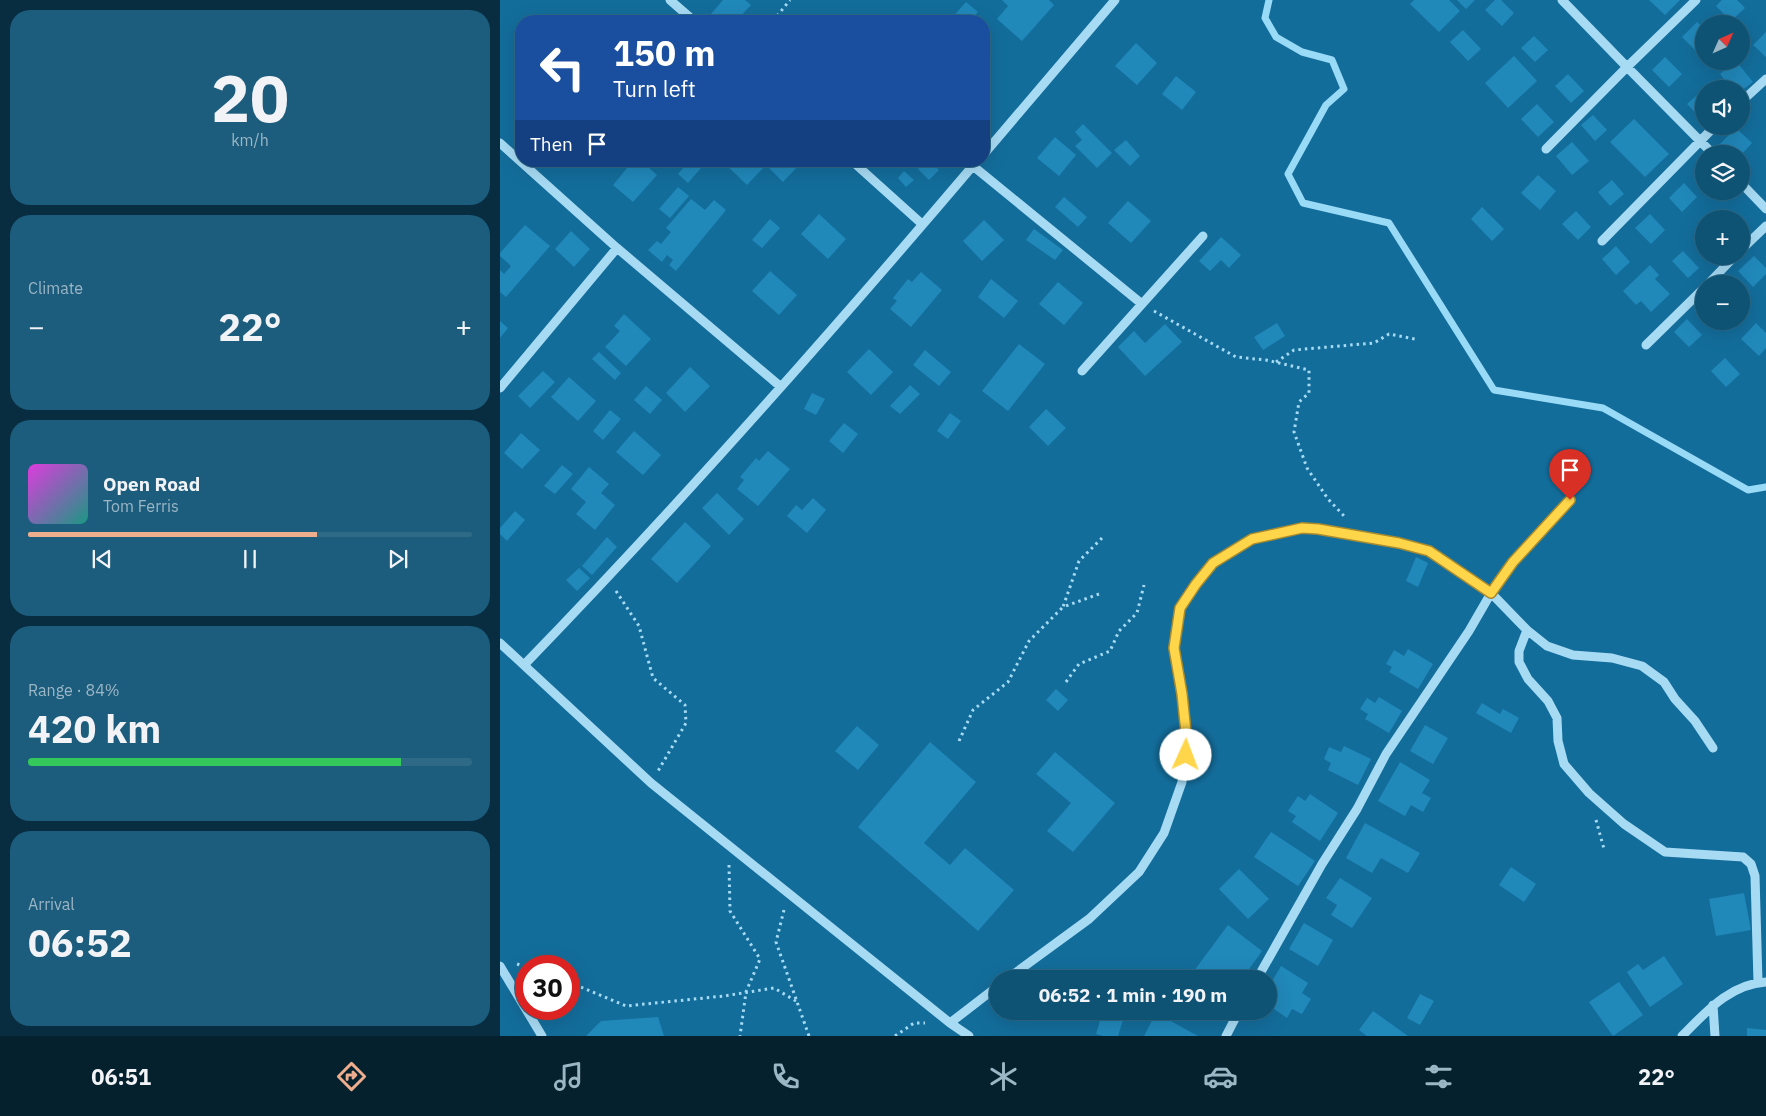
<!DOCTYPE html>
<html lang="en">
<head>
<meta charset="utf-8">
<style>
	:root { --surface:#0e5274; --page:#1c5c7c; --text:#f1f3f6; --muted:#9bb6c5; --line:#2e6986; --accent:#eead8d }
	body { margin:0; font-family:"IBM Plex Sans",sans-serif; background:var(--page); color:var(--text); height:100vh; display:flex; flex-direction:column; font-size:19px; white-space:nowrap }
	* { box-sizing:border-box; margin:0 }
	p { font-size:16px; color:var(--muted) }
	.icon { flex:none; width:28px; height:28px; fill:none; stroke:currentColor; stroke-width:2; stroke-linecap:round; stroke-linejoin:round }
	.map { position:relative; flex:1; overflow:hidden }
	.side { display:flex; flex-direction:column; gap:10px; padding:10px; background:#082d40; width:500px }
	.side>* { flex:none }
	.banner { position:absolute; left:15px; top:15px; width:475px; height:152px; border-radius:20px; box-shadow:0 5px 20px #0002,0 0 0 1px var(--line); background:#1a4fa0; color:#fff; overflow:hidden }
	.needle { width:32px; rotate:45deg }
	.controls { position:absolute; left:1195px; top:15px; display:grid; gap:10px }
	.controls a { display:grid; place-items:center; width:55px; height:55px; border-radius:50%; background:var(--surface); box-shadow:0 5px 20px #0002,0 0 0 1px var(--line); font-size:25px }
	.speed { position:absolute; left:15px; top:955px; display:flex; gap:10px; font-size:25px; font-weight:700; text-align:center }
	.speed>* { display:grid; place-content:center; width:65px; height:65px; border-radius:50%; background:var(--surface); box-shadow:0 5px 20px #0002,0 0 0 1px var(--line); line-height:1 }
	.speed .limit { border:8px solid #d22; background:#fff; color:#111 }
	.pin { position:absolute; display:grid; place-items:center; width:42px; height:42px; color:#fff; margin:-51px -21px; border-radius:50% 50% 50% 0; rotate:-45deg; box-shadow:0 0 5px #0007 }
	.pin .icon { rotate:45deg }
	.me { position:absolute; width:55px; margin:-28px; rotate:2deg; stroke-linejoin:round; filter:drop-shadow(0 0 4px #0008) }
	.turn { display:flex; align-items:center; gap:18px; height:105px; padding:0 15px; font-size:22px }
	.turn .icon { width:65px; height:65px; stroke-width:2.5 }
	.turn b { display:block; font-size:35px; line-height:42px }
	.then { display:flex; align-items:center; height:48px; padding:0 15px; background:#0003; gap:10px; font-size:19px }
	.big { font-size:38px; font-weight:800; line-height:1.1 }
	.side .tile { flex:1; display:flex; flex-direction:column; justify-content:center; gap:8px; min-width:0; padding:0 18px; border-radius:20px; background:var(--page) }
	.side .dial { align-items:center; gap:0 }
	.dial b { font-size:65px; line-height:1 }
	.song { display:flex; align-items:center; gap:15px }
	.cover { width:60px; height:60px; border-radius:8px; background:linear-gradient(135deg,hsl(300 70% 55%),hsl(170 70% 35%)) }
	.played { height:5px; border-radius:2px; background:linear-gradient(90deg,var(--accent) 65%,var(--line) 65%) }
	.keys { display:flex; justify-content:space-around; direction:ltr }
	.heat { display:flex; justify-content:space-between; align-items:center; font-size:28px; direction:ltr }
	.charge { height:8px; border-radius:4px; background:linear-gradient(90deg,#34c759 84%,var(--line) 0) }
	.trip { position:absolute; left:489px; top:970px; width:288px; height:50px; border-radius:25px; background:var(--surface); box-shadow:0 5px 20px #0002,0 0 0 1px var(--line); font-weight:800; line-height:50px; text-align:center }
	.tab-bar { display:flex; height:80px; justify-content:space-around; align-items:center; background:#06212e; color:var(--muted) }
	.tab-bar .icon { width:35px; height:35px }
	.tab-bar .active { color:var(--accent) }
	.tab-bar b { font-size:22px; color:var(--text) }
	main { display:flex; flex:1; min-height:0 }
	.map>svg:first-child { display:block }
	.lines { fill:none; stroke-linecap:round; stroke-linejoin:round }
	.stream { stroke:#99daf7; stroke-width:7 }
	.building { fill:#2188ba }
	.path { stroke:#a7dbf4; stroke-width:3; stroke-dasharray:2.5 4; stroke-linecap:butt }
	.minor { stroke:#a7dbf4; stroke-width:9 }
	.route-casing { stroke:#a68a30; stroke-width:12 }
	.route { stroke:#ffd54a; stroke-width:9 }
</style>
</head>
<body>
<main>
<section class="side">
<div class="tile dial"><b>20</b><p>km/h</p></div>
<div class="tile"><p>Climate</p>
<div class="heat"><a>−</a><b class="big">22°</b><a>+</a></div>
</div>
<div class="tile">
<div class="song"><i class="cover"></i><div><b>Open Road</b><p>Tom Ferris</p></div></div>
<div class="played"></div>
<div class="keys"><svg class="icon" aria-label="previous" viewBox="0 0 24 24"><path d="M18 5L8 12l10 7zM5 5v14"/></svg><svg class="icon" aria-label="pause" viewBox="0 0 24 24"><path d="M8 5v14M16 5v14"/></svg><svg class="icon" aria-label="next" viewBox="0 0 24 24"><path d="M6 5l10 7-10 7zM19 5v14"/></svg></div>
</div>
<div class="tile"><p>Range · 84%</p><b class="big">420 km</b><div class="charge"></div></div>
<div class="tile"><p>Arrival</p><b class="big">06:52</b></div>
</section>
<div class="map">
<svg width="1266" height="1036" viewBox="0 0 1266 1036">
	<rect width="100%" height="100%" fill="#136d9b"/>
	<g class="lines">
		<path class="stream" d="M769,0L765,18L776,37L802,52L832,60L844,89L826,105L788,174L803,203L889,223L994,390L1103,408L1248,490L1266,487"/>
	</g>
	<path class="building" d="M223,0H245L251,5L236,21H220L211,14Z
		M502,0H549L554,5L522,41L497,19L508,6Z
		M914,0H949L960,11L939,32L910,4Z
		M957,0H975L966,9Z
		M995,0H1001L1014,13L1002,26L985,10Z
		M1149,0H1180L1165,15Z
		M1222,0H1237L1245,8L1231,21L1216,6Z
		M466,2L478,12L470,21H449Z
		M1197,22L1204,29V45L1197,52L1182,37Z
		M963,30L981,49L968,61L950,42Z
		M1266,32V57L1253,45Z
		M1034,36L1048,50L1035,62L1021,48Z
		M636,43L657,63L637,85L615,66Z
		M1014,56L1037,81L1008,108L985,83Z
		M1165,57L1182,74L1169,87L1152,70Z
		M1236,61L1253,82L1241,91V89H1232L1220,74Z
		M1068,74L1084,91L1071,103L1055,86Z
		M676,76L696,92L682,110L662,94Z
		M1204,89V118L1202,120L1187,104Z
		M1037,104L1054,122L1038,137L1021,119Z
		M1093,115L1107,130L1095,141L1081,125Z
		M1134,119L1169,154L1145,177L1110,142Z
		M583,124L612,153L597,168L575,146L582,140L575,132Z
		M1236,128L1252,143L1241,155V154H1231L1220,144Z
		M555,137L576,155L559,176L537,158Z
		M626,140L640,156L630,166L614,150Z
		M1072,142L1089,161L1072,175L1056,156Z
		M133,161H141L157,175L133,202L113,185Z
		M189,161H207L188,183L178,174Z
		M222,161H297L300,164L283,182L266,165L247,185Z
		M426,161H430L439,170L429,180L418,169Z
		M404,171L414,180L406,187L398,178Z
		M1038,175L1056,191L1040,210L1021,193Z
		M1112,180L1124,194L1110,206L1098,192Z
		M1184,183L1197,197L1182,212L1169,198Z
		M178,187L189,196L170,218L159,209Z
		M564,197L587,217L578,227L555,207Z
		M191,199L205,210L214,200L226,210L176,271L169,265L173,260L167,255L162,262L148,250L157,241L161,244L171,232L166,228Z
		M628,201L651,221L631,243L608,223Z
		M982,207L1004,229L992,241L971,219Z
		M1076,211L1091,227L1078,240L1062,224Z
		M319,214L346,239L328,259L301,234Z
		M1150,214L1165,230L1151,244L1135,228Z
		M270,219L280,228L262,248L252,240Z
		M484,220L504,240L482,261L463,241Z
		M25,225L50,246L6,297L0,292V270L4,274L11,266L0,256V253Z
		M534,229L563,250L555,260L526,240Z
		M71,231L90,249L74,267L55,249Z
		M721,237L741,255L729,268L721,260L710,271L699,261Z
		M1116,246L1130,262L1116,275L1102,259Z
		M1183,251L1199,268L1188,278L1172,261Z
		M1254,256L1266,268V274L1253,287L1238,271Z
		M1150,265L1159,275L1155,279L1170,294L1151,312L1141,301L1136,305L1123,291Z
		M270,271L297,295L279,315L252,291Z
		M421,272L442,290L411,327L390,309L397,301L393,298L408,279L412,282Z
		M491,279L518,301L504,318L478,297Z
		M558,282L583,303L564,325L539,304Z
		M124,314L151,339L126,366L105,347L120,331L114,326Z
		M1187,319L1202,335L1189,347L1174,332Z
		M0,321L8,328L0,338Z
		M777,323L785,336L763,350L754,337Z
		M1256,323L1266,333V348L1259,356L1241,339Z
		M665,324L682,342L645,376L618,347L634,331L645,343Z
		M519,344L545,364L508,411L482,391Z
		M369,349L393,372L371,395L347,372Z
		M425,350L451,372L439,386L413,365Z
		M99,352L121,373L115,380L92,359Z
		M1225,358L1240,374L1226,387L1211,371Z
		M190,367L210,386L185,412L166,393Z
		M43,371L55,382L30,408L18,396Z
		M69,377L96,401L78,421L51,397Z
		M410,385L420,394L400,414L390,406Z
		M146,386L162,400L150,414L134,400Z
		M312,393L325,399L316,415L304,409Z
		M546,409L566,428L548,446L529,427Z
		M110,410L121,419L103,440L93,431Z
		M450,413L461,421L448,439L437,431Z
		M344,423L358,434L343,453L329,441Z
		M134,431L161,455L143,475L116,452Z
		M21,433L40,450L22,469L4,453Z
		M268,451L290,469L258,506L237,489L244,480L240,477L256,458L259,461Z
		M62,465L73,474L55,494L44,486Z
		M89,467L109,484L101,493L115,505L95,530L76,514L86,502L71,489Z
		M217,493L244,519L229,535L202,508Z
		M313,498L326,510L307,533L287,516L296,505L302,510Z
		M15,511L25,520L7,541L0,534V528Z
		M185,522L211,546L177,583L151,559Z
		M107,537L117,547L92,575L82,566Z
		M916,557L928,563L918,587L906,581Z
		M79,568L90,578L77,591L66,580Z
		M908,649L933,664L918,689L889,672L892,667L886,664L894,650L904,656Z
		M556,689L568,700L558,711L546,700Z
		M879,697L902,711L889,733L865,719L868,714L860,709L867,698L875,703Z
		M982,703L1000,714L1003,709L1019,718L1011,733L976,713Z
		M925,725L948,738L933,764L910,751Z
		M357,726L379,745L358,770L335,751Z
		M430,742L476,782L424,843L450,865L465,848L514,890L478,931L358,827Z
		M844,746L871,759L858,785L828,770L831,763L824,759L829,747L841,752Z
		M555,752L615,803L573,852L547,831L571,803L536,774Z
		M900,762L930,780L922,793L931,798L923,812L911,805L905,816L878,801Z
		M810,794L838,813L820,841L792,822L796,816L788,811L798,796L805,801Z
		M865,823L920,853L908,873L881,858L872,873L846,858Z
		M771,832L815,861L798,886L754,857Z
		M1011,867L1036,884L1024,902L999,885Z
		M739,869L769,899L748,919L719,889Z
		M840,878L872,898L852,928L831,915L837,905L826,898Z
		M1244,893L1251,930L1216,936L1209,899Z
		M804,923L833,940L818,966L789,949Z
		M728,925L762,951L742,979H688Z
		M1164,956L1183,984L1150,1007L1127,972L1138,964L1143,970Z
		M781,966L808,983L802,993L811,999L802,1014L792,1009L787,1018L768,1005V988Z
		M1119,982L1143,1015L1113,1036L1089,1002Z
		M920,994L934,1001L920,1025L907,1018Z
		M603,1011H626L618,1036H603L596,1034Z
		M873,1011L908,1036H867L859,1030Z
		M656,1013L698,1036H644Z
		M158,1017L164,1036H86L101,1021Z
		M1247,1028L1266,1030V1036H1247Z"/>
	<g class="lines">
		<path class="path" d="M273,21L290,0
			M654,311L736,357L766,360L809,370V393L799,402L794,432L807,468L828,499L846,518
			M776,362L794,350L874,343L889,334L915,339
			M116,591L139,626L153,678L185,705L186,723L158,771
			M599,594L563,607L579,561L602,538
			M566,682L579,664L610,651L619,631L637,613L644,585
			M459,741L473,710L508,682L529,641L563,607
			M1096,820L1104,849
			M229,865L230,911L260,959L246,992L240,1036
			M284,910L276,942L309,1036
			M17,964L26,967
			M69,982L126,1006L224,996L274,988L296,1001
			M395,1036L414,1023H425"/>
		<path class="minor" d="M170,0L194,21
			M1062,0L1127,67L1213,154
			M1241,102L1266,79
			M0,143L117,248L281,387
			M1046,149L1127,67L1196,0
			M484,154L615,0
			M352,161L422,224
			M473,166L642,304
			M1241,183L1266,209
			M1102,241L1215,126
			M1241,250L1266,226
			M1208,284L1235,256
			M1146,345L1204,288
			M582,371L703,236
			M0,388L117,248
			M1027,630L1019,651V662L1028,679L1048,701L1057,718L1058,741L1064,764L1089,793L1124,824L1165,852L1243,857L1251,864L1255,876L1258,982
			M0,643L151,783L450,1023L469,1036
			M24,665C181,503 331,333 477,161
			M0,966L42,1036
			M507,979L589,919L639,872L664,833L682,782L687,741L682,694L674,648L680,608L695,584L713,563L752,539L802,528L818,529L899,543L929,551L991,593L1027,630L1047,646L1073,655L1112,658L1142,666L1164,682L1175,699L1195,721L1213,748
			M757,979L822,864L857,809L886,754L969,631L991,593L1013,562L1070,500
			M1213,1005L1215,1036
			M450,1023L498,986
			M726,1036L739,1011
			M1182,1036C1206,1012 1230,984 1266,982"/>
	</g>
	<g class="lines">
		<defs>
			<path id="route" d="M686,755L687,742L682,694L674,648L680,608L696,584L713,563L752,539L802,528L818,529L899,543L929,551L991,593L1013,562L1070,500"/>
		</defs>
		<use href="#route" class="route-casing"/>
		<use href="#route" class="route"/>
	</g>
</svg>
<div class="controls">
<a><svg class="needle" viewBox="-14 -14 28 28"><path d="M0-13l5 13h-10z" fill="#e53935"/><path d="M0 13l5-13h-10z" fill="#9bb6c5"/></svg></a>
<a><svg class="icon" aria-label="sound" viewBox="0 0 24 24"><path d="M4 9h4l5-4v14l-5-4H4zM17 9q2 3 0 6"/></svg></a>
<a><svg class="icon" aria-label="layers" viewBox="0 0 24 24"><path d="M12 4l9 5-9 5-9-5zM3 14l9 5 9-5"/></svg></a>
<a>+</a>
<a>−</a>
</div>
<div class="speed"><div class="limit">30</div></div>
<div class="pin" style="left:1070px;top:500px;background:#d93025"><svg class="icon" aria-label="arrive" viewBox="0 0 24 24"><path d="M6 21V4h12l-3 4 3 4H6"/></svg></div>
<svg class="me" style="left:686px;top:755px" viewBox="-20 -20 40 40"><circle r="19" fill="#fff"/><path d="M0-13L10 11 0 6-10 11z" fill="#ffd54a"/></svg>
<div class="trip">06:52 · 1 min · 190 m</div>
<div class="banner">
<div class="turn"><svg class="icon" aria-label="left" viewBox="0 0 24 24"><path d="M17 20v-9H6M10 6l-5 5 5 5"/></svg><div><b>150 m</b>Turn left</div></div>
<div class="then">Then<svg class="icon" aria-label="arrive" viewBox="0 0 24 24"><path d="M6 21V4h12l-3 4 3 4H6"/></svg></div>
</div>
</div>
</main>
<nav class="tab-bar">
<b>06:51</b>
<svg class="icon active" aria-label="directions" viewBox="0 0 24 24"><path d="M12 3l9 9-9 9-9-9zM9 14v-3h6M13 9l2 2-2 2"/></svg>
<svg class="icon" aria-label="music" viewBox="0 0 24 24"><path d="M9 18V5l10-2v13"/><circle cx="6" cy="18" r="3"/><circle cx="16" cy="16" r="3"/></svg>
<svg class="icon" aria-label="phone" viewBox="0 0 24 24"><path d="M5 4h4l2 5-3 2q2 4 5 5l2-3 5 2v4C11 20 4 13 5 4z"/></svg>
<svg class="icon" aria-label="climate" viewBox="0 0 24 24"><path d="M12 3v18M4 7l16 10M4 17L20 7"/></svg>
<svg class="icon" aria-label="car" viewBox="0 0 24 24"><path d="M5 17H2v-5l4-1 3-4h7l3 4 3 1v5h-3M9 17h6M6 11h13"/><circle cx="7" cy="17" r="2"/><circle cx="17" cy="17" r="2"/></svg>
<svg class="icon" aria-label="filters" viewBox="0 0 24 24"><path d="M4 7h16M4 17h16"/><circle cx="9" cy="7" r="2"/><circle cx="15" cy="17" r="2"/></svg>
<b>22°</b>
</nav>
</body>
</html>
